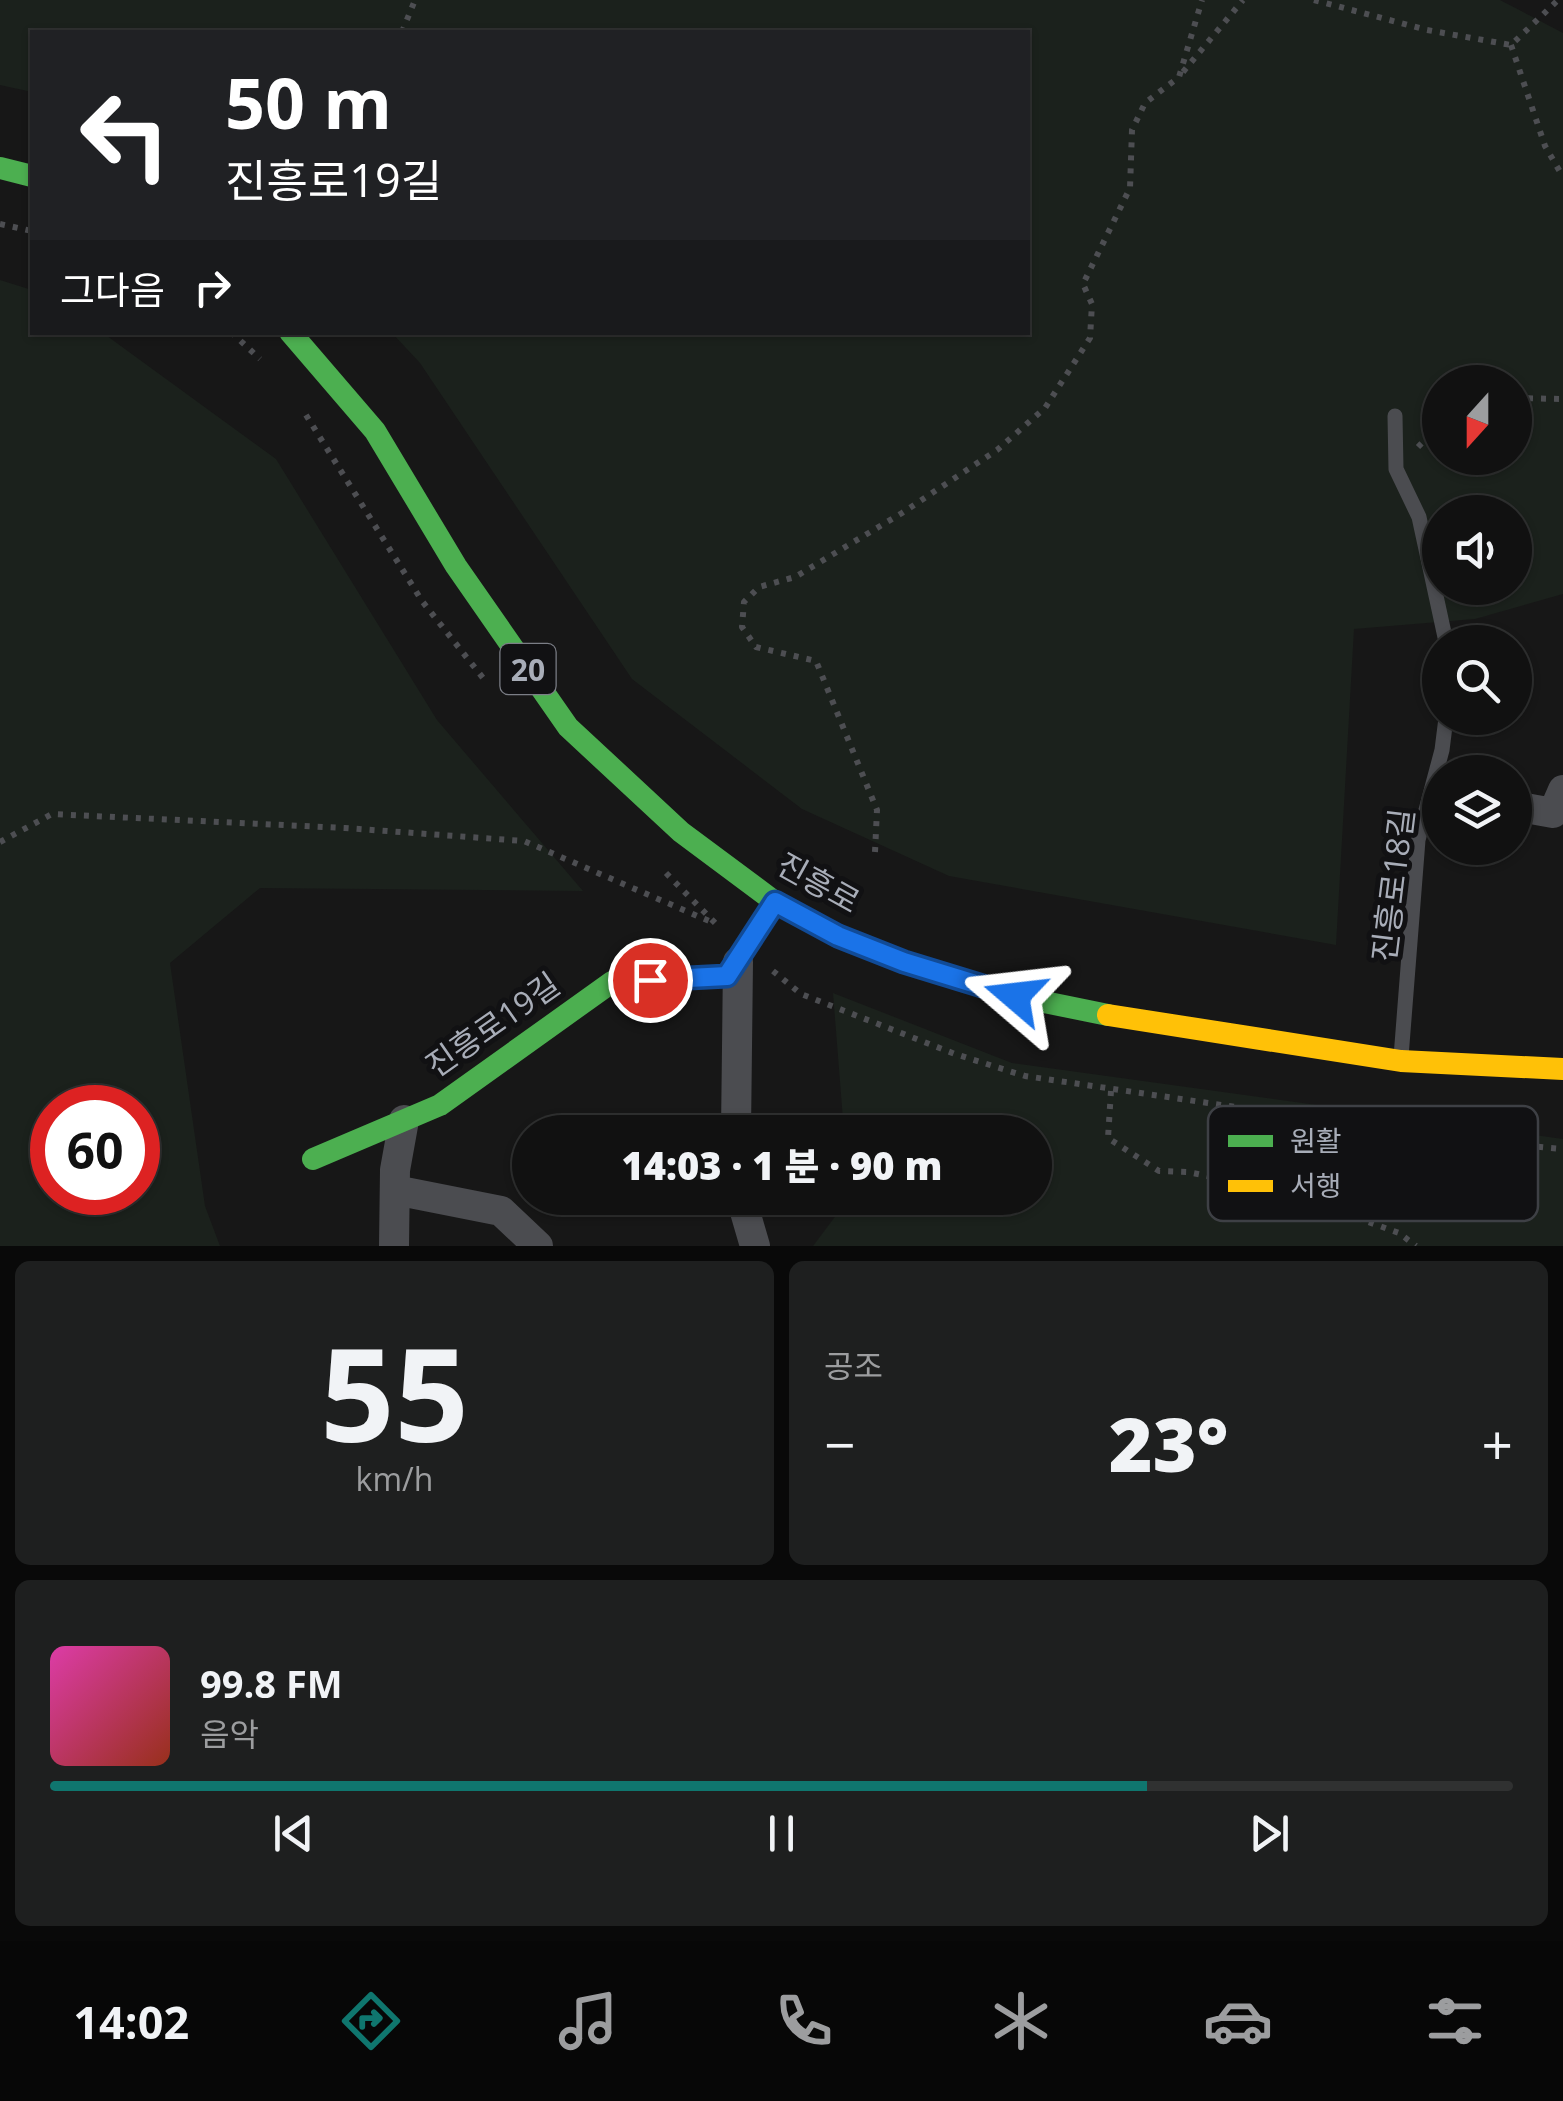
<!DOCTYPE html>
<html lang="ko">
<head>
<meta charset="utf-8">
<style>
	:root { --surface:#111; --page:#1e1f1f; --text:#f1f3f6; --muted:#9c9d9f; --line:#303131; --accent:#0f766e }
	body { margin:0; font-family:"Open Sans","Noto Sans KR",sans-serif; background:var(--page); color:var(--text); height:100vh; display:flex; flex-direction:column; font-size:38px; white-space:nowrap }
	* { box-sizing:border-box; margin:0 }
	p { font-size:32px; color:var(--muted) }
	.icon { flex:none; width:55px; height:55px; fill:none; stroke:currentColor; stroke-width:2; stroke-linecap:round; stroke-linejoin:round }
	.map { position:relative; height:1246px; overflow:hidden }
	.panel { display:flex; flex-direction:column; gap:15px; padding:15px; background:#090909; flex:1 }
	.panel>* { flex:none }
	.hud { position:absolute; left:30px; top:30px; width:1000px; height:305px; border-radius:0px; box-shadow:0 2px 8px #0004,0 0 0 2px var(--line); background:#202124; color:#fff; overflow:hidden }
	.needle { width:65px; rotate:201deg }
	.fabs { position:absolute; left:1422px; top:365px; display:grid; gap:20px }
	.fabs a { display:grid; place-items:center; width:110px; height:110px; border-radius:50%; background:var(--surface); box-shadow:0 2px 8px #0004,0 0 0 2px var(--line); font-size:50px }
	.speed { position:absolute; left:30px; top:1085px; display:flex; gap:20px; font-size:50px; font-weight:700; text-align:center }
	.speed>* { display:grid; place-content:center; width:130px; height:130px; border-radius:50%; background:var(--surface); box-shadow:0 2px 8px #0004,0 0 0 2px var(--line); line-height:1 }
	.speed .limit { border:15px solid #d22; background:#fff; color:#111 }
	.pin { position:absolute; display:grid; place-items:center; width:85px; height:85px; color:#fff; margin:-42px; border:5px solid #fff; border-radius:50%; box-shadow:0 2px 10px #0007 }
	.me { position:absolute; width:110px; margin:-55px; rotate:287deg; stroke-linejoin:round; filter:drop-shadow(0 0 8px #0008) }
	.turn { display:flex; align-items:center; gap:35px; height:210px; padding:0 30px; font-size:45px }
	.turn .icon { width:130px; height:130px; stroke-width:2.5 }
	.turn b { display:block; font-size:70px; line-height:85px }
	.then { display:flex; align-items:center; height:95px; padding:0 30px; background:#0003; gap:20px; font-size:38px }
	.big { font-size:75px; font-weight:800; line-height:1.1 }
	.panel .card { flex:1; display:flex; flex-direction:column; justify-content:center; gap:15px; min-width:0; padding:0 35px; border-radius:15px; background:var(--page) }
	.panel .dial { align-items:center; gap:0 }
	.dial b { font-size:130px; line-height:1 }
	.song { display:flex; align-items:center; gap:30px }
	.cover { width:120px; height:120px; border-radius:15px; background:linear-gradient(135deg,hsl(320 70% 55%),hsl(10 70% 35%)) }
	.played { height:10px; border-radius:5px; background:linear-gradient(90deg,var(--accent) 75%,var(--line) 75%) }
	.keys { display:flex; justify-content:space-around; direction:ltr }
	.heat { display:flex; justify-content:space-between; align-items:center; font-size:55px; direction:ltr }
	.panel .tiles { flex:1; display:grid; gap:15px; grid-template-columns:1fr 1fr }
	.card:last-child { grid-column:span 2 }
	.trip { position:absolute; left:512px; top:1115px; width:540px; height:100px; border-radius:50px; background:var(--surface); box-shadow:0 2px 8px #0004,0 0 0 2px var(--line); font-weight:800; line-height:100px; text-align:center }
	.tab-bar { display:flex; height:160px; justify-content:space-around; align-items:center; background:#070707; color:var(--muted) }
	.tab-bar .icon { width:70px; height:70px }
	.tab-bar .current { color:var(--accent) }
	.tab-bar b { font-size:45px; color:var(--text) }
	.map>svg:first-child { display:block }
	.green { fill:#1b211c; fill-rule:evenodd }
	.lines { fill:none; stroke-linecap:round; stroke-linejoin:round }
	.path { stroke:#4d4e52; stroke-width:6; stroke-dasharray:5 8; stroke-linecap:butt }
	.lane { stroke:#4b4c50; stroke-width:15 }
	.street { stroke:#4b4c50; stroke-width:30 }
	.fast { stroke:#4caf50; stroke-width:22 }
	.slow { stroke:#ffc107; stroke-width:22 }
	.route-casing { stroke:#114b97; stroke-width:25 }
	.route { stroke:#1a73e8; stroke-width:18 }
	.labels { text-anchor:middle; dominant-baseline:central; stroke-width:10; stroke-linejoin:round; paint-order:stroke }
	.shield { fill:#111113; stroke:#7b7e86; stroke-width:2.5 }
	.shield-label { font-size:30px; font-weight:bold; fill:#a8adb8 }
	.street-label { font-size:32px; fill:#a8adb8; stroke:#111113 }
	.key { fill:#111113; stroke:#3e4045; stroke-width:2.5 }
	.key-label { font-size:28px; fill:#a8adb8 }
</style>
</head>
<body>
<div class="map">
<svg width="1563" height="1246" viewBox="0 0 1563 1246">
	<rect width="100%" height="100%" fill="#171717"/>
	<path class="green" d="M0,0H1500L1563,33V594L1475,619L1354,629L1336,945L949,876L802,809L632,679L420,363L392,333L1028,332V32H32V92L0,85ZM1440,382H1515V458H1440ZM1440,512H1515V588H1440Z
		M0,280L32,290V332L103,333L276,459L437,720L583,891L260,888L170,963L205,1206L220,1246H0ZM52,1108H138V1192H52Z
		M833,993L1012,1063L1563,1139V1246H813L849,1198H1035V1132H844Z"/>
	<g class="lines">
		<path class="path" d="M1314,0L1427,30L1511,45L1558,0
			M402,32L415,0
			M1511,45L1545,146L1563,177
			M1183,72L1243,0
			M0,224L32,231
			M231,332L260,359
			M1515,398L1563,399
			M306,415L422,601L483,678
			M1418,447L1440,425
			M0,842L52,814L345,828L524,841L709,921
			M875,852L877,810L816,661L756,647L742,627L744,602L759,587L795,577L902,513L997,450L1045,408L1090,338L1092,304L1083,284L1130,188L1132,130L1145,103L1179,77L1202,0
			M666,873L720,928
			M773,971L801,994L955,1054L1025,1076L1459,1140L1563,1149
			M1111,1091L1108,1138L1159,1171L1188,1172L1288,1193L1399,1233L1416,1246"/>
		<path class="lane" d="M1395,416L1396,469L1419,517L1446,642
			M1401,1057L1418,840L1442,750L1446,718"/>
		<path class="street" d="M1515,806L1553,813L1563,790
			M736,1132L738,962
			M395,1190L501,1211L538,1246
			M741,1198L755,1246
			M394,1246L395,1170L404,1120"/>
		<path class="fast" d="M0,168L32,176
			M290,332L375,431L456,566L568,727L681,832L775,902L838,936L904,962L1015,996L1108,1015
			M313,1159L440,1105L612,982L727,976L775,902"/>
		<path class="slow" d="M1108,1015L1401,1061L1563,1069"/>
	</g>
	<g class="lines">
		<defs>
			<path id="route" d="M650,980L727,976L775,902L838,936L904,962L1015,996"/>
		</defs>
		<use href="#route" class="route-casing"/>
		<use href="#route" class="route"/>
	</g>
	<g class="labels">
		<rect class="shield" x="500.5" y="644" width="55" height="50" rx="8"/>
		<g class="shield-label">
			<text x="528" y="669">20</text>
		</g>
		<g class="street-label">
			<text transform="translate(819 882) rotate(29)">진흥로</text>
			<text transform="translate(1392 885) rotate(-83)">진흥로18길</text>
			<text transform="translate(492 1024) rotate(-35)">진흥로19길</text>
		</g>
	</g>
	<rect x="1208" y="1106" width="330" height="115" rx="15" class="key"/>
	<rect x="1228" y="1135" width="45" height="12" fill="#4caf50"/>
	<rect x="1228" y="1180" width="45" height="12" fill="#ffc107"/>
	<g class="key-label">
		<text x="1290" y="1151">원활</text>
		<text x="1290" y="1196">서행</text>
	</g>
</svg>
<div class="fabs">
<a><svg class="needle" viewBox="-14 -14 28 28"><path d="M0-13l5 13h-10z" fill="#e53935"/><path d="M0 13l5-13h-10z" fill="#9c9d9f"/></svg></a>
<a><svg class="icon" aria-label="sound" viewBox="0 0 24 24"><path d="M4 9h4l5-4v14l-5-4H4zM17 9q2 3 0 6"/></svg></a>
<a><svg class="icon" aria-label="search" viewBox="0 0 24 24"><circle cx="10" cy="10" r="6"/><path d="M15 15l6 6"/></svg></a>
<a><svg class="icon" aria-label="layers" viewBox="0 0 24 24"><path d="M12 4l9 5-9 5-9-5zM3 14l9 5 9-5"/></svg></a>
</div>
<div class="speed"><div class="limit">60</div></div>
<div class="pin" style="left:650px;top:980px;background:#d93025"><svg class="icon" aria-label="arrive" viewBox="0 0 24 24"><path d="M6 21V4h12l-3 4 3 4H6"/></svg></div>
<svg class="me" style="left:1015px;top:996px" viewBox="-20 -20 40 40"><path d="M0-17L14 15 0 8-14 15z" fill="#1a73e8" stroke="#fff" stroke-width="4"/></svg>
<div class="trip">14:03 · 1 분 · 90 m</div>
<div class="hud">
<div class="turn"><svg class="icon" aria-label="left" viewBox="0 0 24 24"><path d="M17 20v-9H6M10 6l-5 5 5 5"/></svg><div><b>50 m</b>진흥로19길</div></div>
<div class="then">그다음<svg class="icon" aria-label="right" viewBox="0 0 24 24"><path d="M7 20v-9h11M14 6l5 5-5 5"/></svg></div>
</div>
</div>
<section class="panel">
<div class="tiles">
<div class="card dial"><b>55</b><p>km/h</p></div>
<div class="card"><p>공조</p>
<div class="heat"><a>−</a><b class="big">23°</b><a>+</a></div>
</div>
<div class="card">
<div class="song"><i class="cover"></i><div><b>99.8 FM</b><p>음악</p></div></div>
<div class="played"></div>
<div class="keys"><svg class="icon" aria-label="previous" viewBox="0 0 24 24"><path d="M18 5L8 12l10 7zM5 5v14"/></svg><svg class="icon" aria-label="pause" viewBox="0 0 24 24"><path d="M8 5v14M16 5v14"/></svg><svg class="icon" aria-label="next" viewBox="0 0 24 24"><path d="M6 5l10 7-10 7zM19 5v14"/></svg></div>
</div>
</div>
</section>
<nav class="tab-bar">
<b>14:02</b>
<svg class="icon current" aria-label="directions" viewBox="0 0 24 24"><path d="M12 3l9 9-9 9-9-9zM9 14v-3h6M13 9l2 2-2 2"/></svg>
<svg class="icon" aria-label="music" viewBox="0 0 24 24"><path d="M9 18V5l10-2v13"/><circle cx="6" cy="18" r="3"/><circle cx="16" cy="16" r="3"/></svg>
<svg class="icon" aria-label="phone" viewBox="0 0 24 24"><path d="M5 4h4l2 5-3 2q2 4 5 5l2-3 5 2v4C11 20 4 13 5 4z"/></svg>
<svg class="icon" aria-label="climate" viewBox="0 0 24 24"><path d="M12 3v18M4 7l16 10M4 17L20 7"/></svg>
<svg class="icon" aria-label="car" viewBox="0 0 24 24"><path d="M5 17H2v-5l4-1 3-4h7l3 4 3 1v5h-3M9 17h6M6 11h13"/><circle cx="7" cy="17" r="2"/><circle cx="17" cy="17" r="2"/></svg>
<svg class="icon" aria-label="filters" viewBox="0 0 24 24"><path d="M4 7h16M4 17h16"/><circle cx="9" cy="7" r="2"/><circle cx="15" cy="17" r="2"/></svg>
</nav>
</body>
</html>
